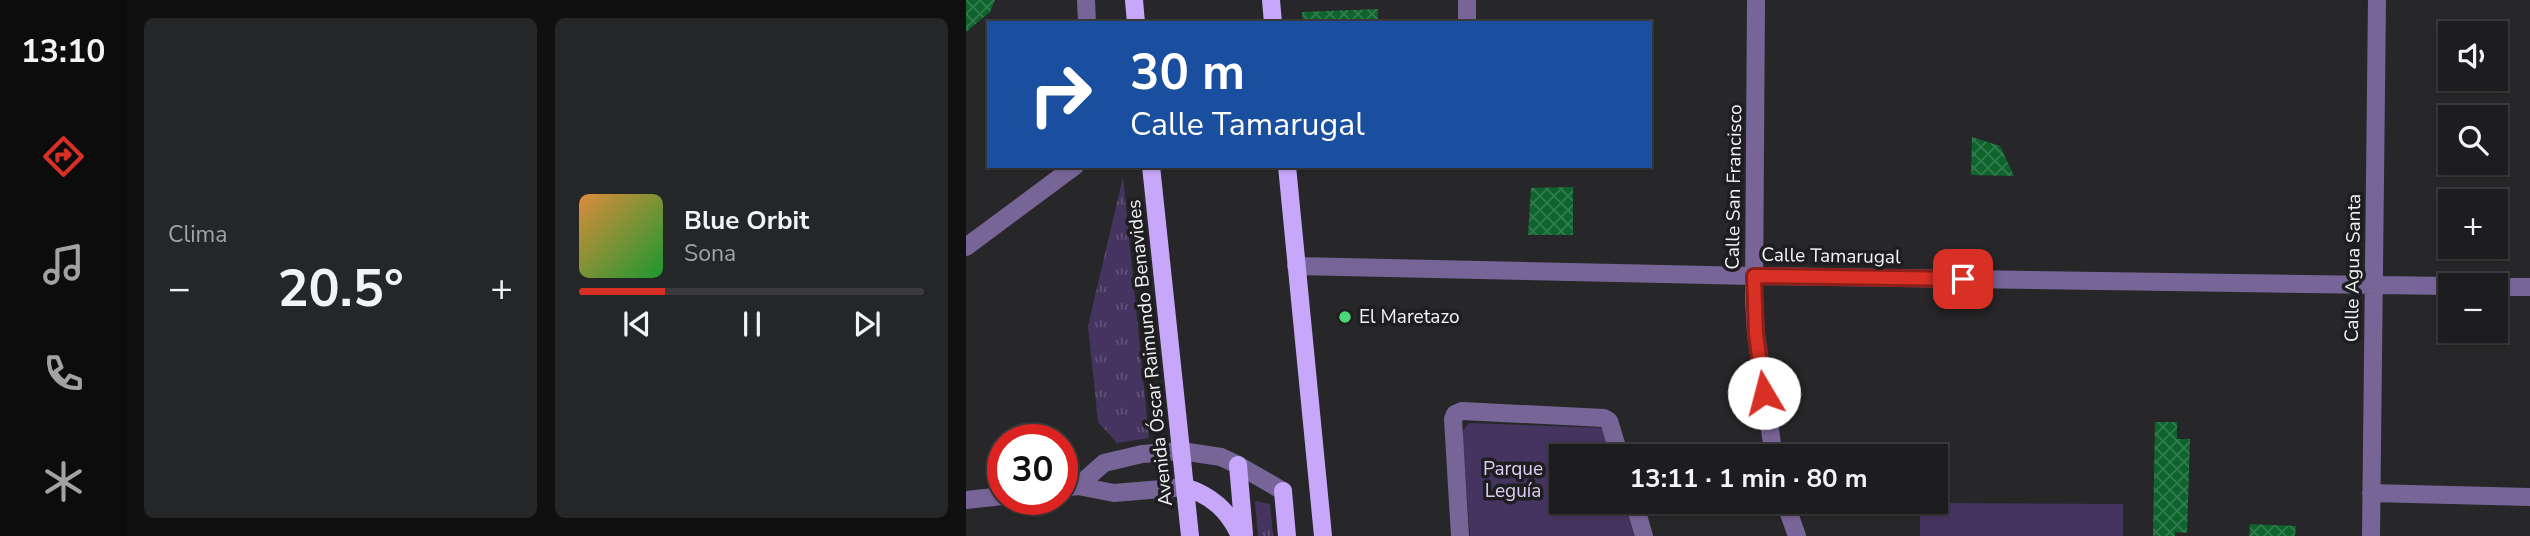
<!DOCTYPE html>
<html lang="es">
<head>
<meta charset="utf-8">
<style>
	:root { --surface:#1d1d1f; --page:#252628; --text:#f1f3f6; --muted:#a0a2a4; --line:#3b3b3d; --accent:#d93025 }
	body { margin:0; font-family:"Nunito Sans",sans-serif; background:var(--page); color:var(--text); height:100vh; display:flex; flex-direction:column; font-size:26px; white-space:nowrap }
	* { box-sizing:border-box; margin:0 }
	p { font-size:23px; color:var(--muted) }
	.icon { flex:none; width:38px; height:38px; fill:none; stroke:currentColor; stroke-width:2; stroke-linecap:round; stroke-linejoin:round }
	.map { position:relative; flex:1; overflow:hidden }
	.details { display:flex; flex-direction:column; gap:18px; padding:18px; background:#101011; width:840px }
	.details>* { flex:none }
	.guide { position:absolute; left:21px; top:21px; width:665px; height:147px; border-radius:0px; box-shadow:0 2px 5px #0004,0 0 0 2px var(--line); background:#1a4fa0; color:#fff; overflow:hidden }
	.tools { position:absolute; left:1472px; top:21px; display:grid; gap:14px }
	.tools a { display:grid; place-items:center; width:70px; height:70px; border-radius:0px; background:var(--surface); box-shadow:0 2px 5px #0004,0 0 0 2px var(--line); font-size:35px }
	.speed { position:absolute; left:21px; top:424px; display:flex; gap:14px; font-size:35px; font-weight:700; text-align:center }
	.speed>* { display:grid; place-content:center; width:91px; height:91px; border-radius:50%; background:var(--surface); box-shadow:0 2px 5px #0004,0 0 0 2px var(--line); line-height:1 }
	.speed .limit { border:10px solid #d22; background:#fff; color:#111 }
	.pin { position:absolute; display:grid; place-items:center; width:60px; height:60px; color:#fff; margin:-30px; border-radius:14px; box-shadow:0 4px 10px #0006 }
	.me { position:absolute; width:77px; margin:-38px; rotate:352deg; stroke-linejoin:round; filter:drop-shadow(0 0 5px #0008) }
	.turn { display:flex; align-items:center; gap:24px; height:147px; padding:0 28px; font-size:32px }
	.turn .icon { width:91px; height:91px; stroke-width:2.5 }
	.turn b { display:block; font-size:49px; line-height:60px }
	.big { font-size:52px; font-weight:700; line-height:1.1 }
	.details .tile { flex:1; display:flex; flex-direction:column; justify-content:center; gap:10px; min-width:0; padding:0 24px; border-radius:10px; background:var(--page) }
	.song { display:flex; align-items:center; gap:21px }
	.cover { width:84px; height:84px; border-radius:10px; background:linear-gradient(135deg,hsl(30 70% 55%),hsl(130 70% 35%)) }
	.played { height:7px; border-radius:4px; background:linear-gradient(90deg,var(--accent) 25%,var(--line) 25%) }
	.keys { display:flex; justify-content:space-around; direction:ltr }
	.heat { display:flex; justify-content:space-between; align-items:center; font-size:38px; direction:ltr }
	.details .tiles { flex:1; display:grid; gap:18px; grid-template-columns:repeat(2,1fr) }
	.trip { position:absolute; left:583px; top:444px; width:399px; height:70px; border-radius:0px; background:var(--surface); box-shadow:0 2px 5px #0004,0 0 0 2px var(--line); font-weight:700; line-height:70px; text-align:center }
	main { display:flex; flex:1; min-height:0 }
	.tabs { display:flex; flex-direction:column; width:126px; justify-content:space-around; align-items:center; background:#0c0c0c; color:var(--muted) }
	.tabs .icon { width:49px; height:49px }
	.tabs .current { color:var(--accent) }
	.tabs b { font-size:32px; color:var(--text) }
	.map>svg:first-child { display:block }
	.grass { fill:url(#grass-tufts) }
	.park { fill:#463460 }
	.building { fill:url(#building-cross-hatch) }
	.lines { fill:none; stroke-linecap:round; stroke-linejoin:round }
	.minor { stroke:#786597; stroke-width:18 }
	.major { stroke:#c6a7f9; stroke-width:18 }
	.route-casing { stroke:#8d1f18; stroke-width:18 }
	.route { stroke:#d93025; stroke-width:12 }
	.poi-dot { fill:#4dd676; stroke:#1e1d1f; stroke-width:2.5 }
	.labels { text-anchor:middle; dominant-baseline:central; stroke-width:7; stroke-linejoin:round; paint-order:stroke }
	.street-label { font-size:19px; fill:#f4f3f5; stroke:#1e1d1f }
	.poi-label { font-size:19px; fill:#f4f3f5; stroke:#1e1d1f; text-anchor:start }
	.park-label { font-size:19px; fill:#dccef7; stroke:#1e1d1f }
</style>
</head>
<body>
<main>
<nav class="tabs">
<b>13:10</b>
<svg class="icon current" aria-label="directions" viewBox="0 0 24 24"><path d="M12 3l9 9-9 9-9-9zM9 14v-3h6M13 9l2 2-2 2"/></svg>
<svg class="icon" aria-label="music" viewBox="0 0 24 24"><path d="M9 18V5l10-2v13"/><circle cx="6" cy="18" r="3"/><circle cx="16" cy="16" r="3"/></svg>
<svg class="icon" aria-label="phone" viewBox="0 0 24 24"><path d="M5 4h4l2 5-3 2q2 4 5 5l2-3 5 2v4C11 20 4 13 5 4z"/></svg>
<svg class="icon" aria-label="climate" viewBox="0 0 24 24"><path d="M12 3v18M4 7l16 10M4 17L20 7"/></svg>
</nav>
<section class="details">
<div class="tiles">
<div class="tile"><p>Clima</p>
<div class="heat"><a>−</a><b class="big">20.5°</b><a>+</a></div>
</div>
<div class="tile">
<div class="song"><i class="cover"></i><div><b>Blue Orbit</b><p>Sona</p></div></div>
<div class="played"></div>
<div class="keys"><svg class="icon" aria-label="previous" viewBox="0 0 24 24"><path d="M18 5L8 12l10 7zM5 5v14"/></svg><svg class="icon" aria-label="pause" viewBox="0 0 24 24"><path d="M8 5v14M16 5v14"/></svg><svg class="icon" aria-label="next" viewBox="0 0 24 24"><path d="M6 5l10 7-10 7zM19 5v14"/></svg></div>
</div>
</div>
</section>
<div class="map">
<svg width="1564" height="536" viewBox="0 0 1564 536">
	<defs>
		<pattern id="grass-tufts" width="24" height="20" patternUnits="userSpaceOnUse" patternTransform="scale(1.75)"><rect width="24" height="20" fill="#463460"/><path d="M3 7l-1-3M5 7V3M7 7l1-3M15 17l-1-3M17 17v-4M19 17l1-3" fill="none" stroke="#615277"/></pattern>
		<pattern id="building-cross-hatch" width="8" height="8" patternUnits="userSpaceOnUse" patternTransform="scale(1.75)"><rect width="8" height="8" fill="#0f642e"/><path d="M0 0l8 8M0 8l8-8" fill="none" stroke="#337b4d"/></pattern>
	</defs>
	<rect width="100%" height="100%" fill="#272729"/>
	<path class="grass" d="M157,177L183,438L151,443L132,422L122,326Z
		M289,501L304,504L307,536H292Z"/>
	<path class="park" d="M503,423L639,428L646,457H595V502H659L668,536H504L496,432Z
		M954,503L1157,504V536H954Z"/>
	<path class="building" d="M0,0H29L24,12L0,32Z
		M412,9V23H337L336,12Z
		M1006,137L1034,146L1048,176L1005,175Z
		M607,187V235H562L565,188Z
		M1189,422H1211V439H1224L1221,533L1209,532V536H1187Z
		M1284,524L1330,526L1329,536H1283Z"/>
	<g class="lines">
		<path class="minor" d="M120,0L121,23
			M790,0L788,299L790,334L808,457
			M501,23V0
			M0,247L109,166
			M330,266L788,276L1484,286
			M1530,287H1564
			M112,486L138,463L176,454L215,451L255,457L272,465L317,491
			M96,488L112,486L148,493L219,487
			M1405,493L1564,497
			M0,500L37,496
			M668,502L678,536
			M819,502L831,536
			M494,536L487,419L489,414L496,411L638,418L643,421L654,457
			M1405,536L1411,0"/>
		<path class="major" d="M168,0L170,23
			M305,0L307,23
			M185,166L224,536
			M321,166L357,536
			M272,465L278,534
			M219,487C246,496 262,510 274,536
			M317,491L321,536"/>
	</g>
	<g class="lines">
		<defs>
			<path id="route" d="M798,393L790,334L788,276L997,279"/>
		</defs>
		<use href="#route" class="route-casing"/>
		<use href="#route" class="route"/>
	</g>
	<circle class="poi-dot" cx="379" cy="317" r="7"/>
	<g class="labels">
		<g class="street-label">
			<text transform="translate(768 187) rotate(-89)">Calle San Francisco</text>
			<text transform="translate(865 256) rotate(1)">Calle Tamarugal</text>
			<text transform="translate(1387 268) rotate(-89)">Calle Agua Santa</text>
			<text transform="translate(184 353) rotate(-96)">Avenida Óscar Raimundo Benavides</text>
		</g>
		<g class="poi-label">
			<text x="393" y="317">El Maretazo</text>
		</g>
		<g class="park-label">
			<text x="547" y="469">Parque<tspan x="547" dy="22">Leguía</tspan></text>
		</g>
	</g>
</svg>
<div class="tools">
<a><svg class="icon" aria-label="sound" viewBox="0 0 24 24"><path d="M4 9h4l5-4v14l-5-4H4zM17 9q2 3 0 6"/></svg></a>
<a><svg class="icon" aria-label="search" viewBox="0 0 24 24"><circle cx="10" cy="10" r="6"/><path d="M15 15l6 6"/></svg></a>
<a>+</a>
<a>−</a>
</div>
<div class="speed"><div class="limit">30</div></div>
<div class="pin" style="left:997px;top:279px;background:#d93025"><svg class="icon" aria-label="arrive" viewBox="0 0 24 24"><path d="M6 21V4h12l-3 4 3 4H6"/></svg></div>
<svg class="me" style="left:798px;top:393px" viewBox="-20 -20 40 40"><circle r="19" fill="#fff"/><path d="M0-13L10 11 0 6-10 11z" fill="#d93025"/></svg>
<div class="trip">13:11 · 1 min · 80 m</div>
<div class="guide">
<div class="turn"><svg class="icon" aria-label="right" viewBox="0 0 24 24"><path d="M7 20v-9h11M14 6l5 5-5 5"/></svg><div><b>30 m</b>Calle Tamarugal</div></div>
</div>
</div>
</main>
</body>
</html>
